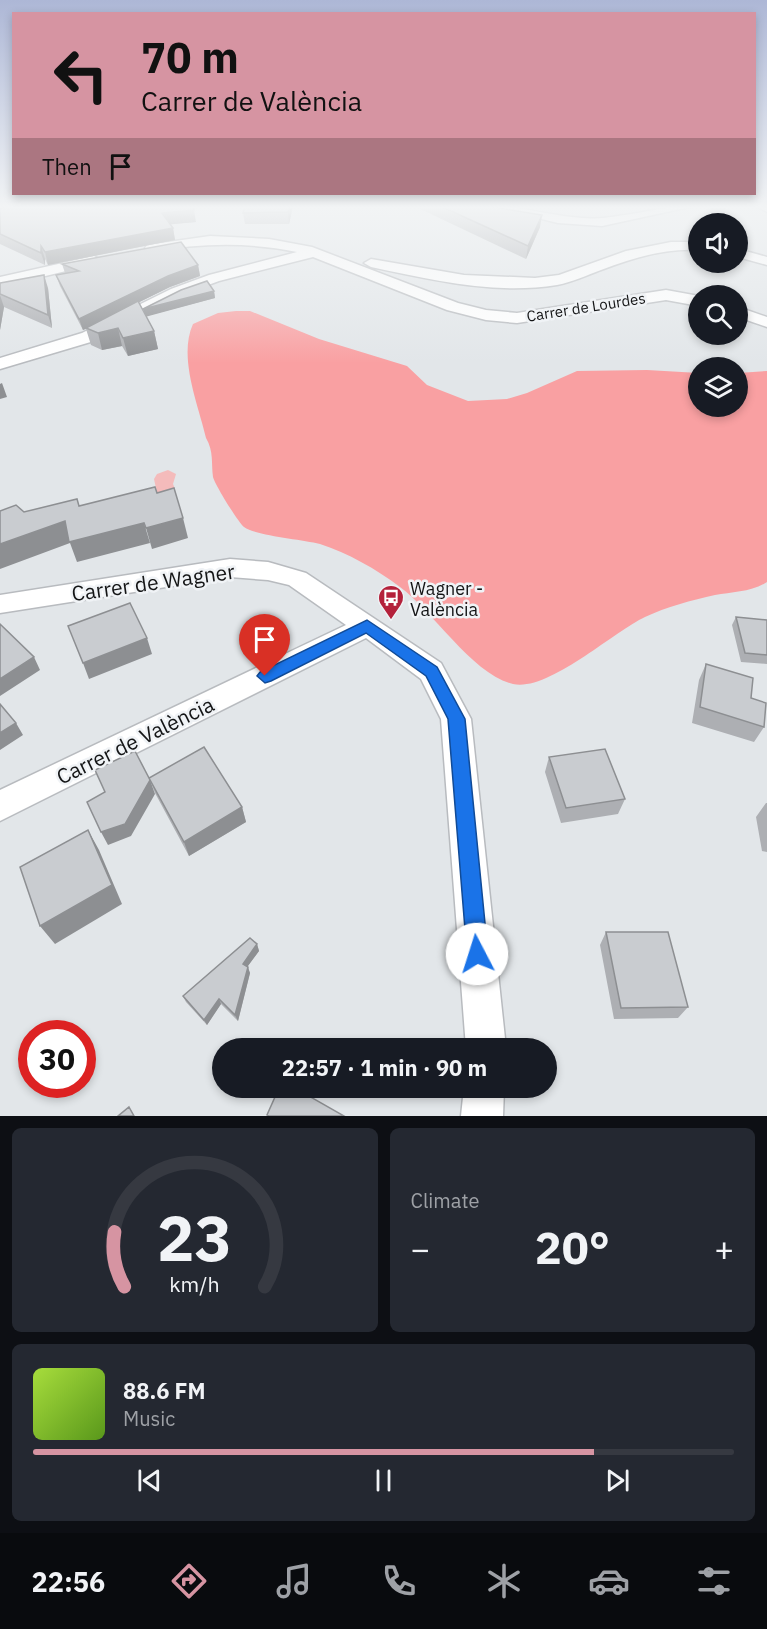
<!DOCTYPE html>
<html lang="en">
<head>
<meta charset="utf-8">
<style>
	:root { --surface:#171b24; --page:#242831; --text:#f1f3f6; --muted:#9ea1a6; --line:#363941; --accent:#d694a2 }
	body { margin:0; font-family:"IBM Plex Sans",sans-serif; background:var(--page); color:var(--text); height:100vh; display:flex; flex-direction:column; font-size:22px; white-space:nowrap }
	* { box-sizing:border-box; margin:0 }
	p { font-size:20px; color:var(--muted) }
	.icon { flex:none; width:33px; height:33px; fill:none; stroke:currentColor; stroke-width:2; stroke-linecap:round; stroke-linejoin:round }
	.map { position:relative; height:1116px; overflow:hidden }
	.panel { display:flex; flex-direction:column; gap:12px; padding:12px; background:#0d0f14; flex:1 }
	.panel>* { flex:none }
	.banner { position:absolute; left:12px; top:12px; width:744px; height:183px; border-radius:0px; box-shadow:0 3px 9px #0003; background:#d694a2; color:#111; overflow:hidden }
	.fabs { position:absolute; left:688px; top:213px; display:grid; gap:12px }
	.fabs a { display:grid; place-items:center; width:60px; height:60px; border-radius:50%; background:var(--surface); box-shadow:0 3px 9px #0003; font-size:30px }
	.speed { position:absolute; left:18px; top:1020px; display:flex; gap:12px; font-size:30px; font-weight:700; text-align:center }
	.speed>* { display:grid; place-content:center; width:78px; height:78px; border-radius:50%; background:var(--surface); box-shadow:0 3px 9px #0003; line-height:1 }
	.speed .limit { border:9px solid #d22; background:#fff; color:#111 }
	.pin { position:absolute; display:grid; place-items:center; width:51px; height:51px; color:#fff; margin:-62px -26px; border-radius:50% 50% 50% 0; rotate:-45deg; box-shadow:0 0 6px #0007 }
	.pin .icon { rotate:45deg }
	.me { position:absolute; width:66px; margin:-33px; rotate:355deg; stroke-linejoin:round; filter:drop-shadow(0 0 4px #0008) }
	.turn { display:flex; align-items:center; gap:21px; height:126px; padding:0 30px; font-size:27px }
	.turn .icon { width:78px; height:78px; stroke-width:2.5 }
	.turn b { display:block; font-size:42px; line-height:51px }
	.then { display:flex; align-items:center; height:57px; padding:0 30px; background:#0003; gap:12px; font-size:22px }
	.big { font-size:45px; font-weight:800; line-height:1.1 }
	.panel .widget { flex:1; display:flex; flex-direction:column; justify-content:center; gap:9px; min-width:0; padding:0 21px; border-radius:9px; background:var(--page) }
	.panel .dial { align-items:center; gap:0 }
	.dial svg { height:156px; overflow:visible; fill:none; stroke:var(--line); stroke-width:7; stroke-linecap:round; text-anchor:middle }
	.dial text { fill:var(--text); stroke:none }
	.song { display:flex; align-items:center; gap:18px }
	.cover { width:72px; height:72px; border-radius:9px; background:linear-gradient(135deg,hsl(80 70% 55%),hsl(90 70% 35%)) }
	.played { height:6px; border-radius:3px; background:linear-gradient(90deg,var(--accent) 80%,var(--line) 80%) }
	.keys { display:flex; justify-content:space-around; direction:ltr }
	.heat { display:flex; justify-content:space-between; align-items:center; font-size:33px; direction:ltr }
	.panel .tiles { flex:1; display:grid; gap:12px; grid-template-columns:1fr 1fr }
	.widget:last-child { grid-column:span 2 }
	.trip { position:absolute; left:212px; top:1038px; width:345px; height:60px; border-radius:30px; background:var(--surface); box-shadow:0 3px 9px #0003; font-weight:800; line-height:60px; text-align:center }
	.dock { display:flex; height:96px; justify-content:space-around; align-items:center; background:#090b0e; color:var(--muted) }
	.dock .icon { width:42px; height:42px }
	.dock .active { color:var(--accent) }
	.dock b { font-size:27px; color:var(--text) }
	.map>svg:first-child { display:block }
	.green { fill:#f9a0a2 }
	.water { fill:#f4bbbb }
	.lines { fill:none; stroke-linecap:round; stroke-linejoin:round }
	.minor-casing { stroke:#b8bbbf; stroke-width:3 }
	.minor { fill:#fff; fill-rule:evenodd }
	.wall { fill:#adafb3 }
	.shaded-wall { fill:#8d8f92 }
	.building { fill:#c9ccd0; stroke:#8d8f92; stroke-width:1.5 }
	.route { fill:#1a73e8; stroke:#114b97; stroke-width:1.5 }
	.labels { text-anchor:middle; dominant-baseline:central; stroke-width:5; stroke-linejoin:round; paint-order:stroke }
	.far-street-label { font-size:15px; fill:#141516; stroke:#f0f3f6 }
	.poi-label { font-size:18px; fill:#141516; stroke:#f0f3f6; text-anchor:start }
	.near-street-label { font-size:21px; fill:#141516; stroke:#f0f3f6 }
</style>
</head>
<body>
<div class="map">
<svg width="767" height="1116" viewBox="0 0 767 1116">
	<rect width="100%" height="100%" fill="#e2e6e9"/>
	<path class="green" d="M236,311H250L319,339L407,366L427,385L468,401L507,399L527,393L577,371L647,370L699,373V406H738V373L767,371V582C752,592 732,592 715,595C692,600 666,607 645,617C613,632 548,692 513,684C473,675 433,611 400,587C376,569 348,553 320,544C301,539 257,536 244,527C238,522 215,485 213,477C211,463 214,452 206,438C198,404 178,357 193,324L218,313Z"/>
	<path class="water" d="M168,470L176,474L173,484L175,489L157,493L154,479L157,474Z"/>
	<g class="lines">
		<defs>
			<path id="minor" d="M489,206C527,206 565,221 603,218C634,215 663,206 694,206L602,226L558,223Z
				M756,206H767V212Z
				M210,236L269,239L312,247L458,303L486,310L517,313L666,290L699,296V306L666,300L517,323L486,320L447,310L313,257L219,281L181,295L94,341L0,369V358L82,333L171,289L209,275L297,252C249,242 200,243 152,252L145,248L147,245Z
				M671,242H699V250C664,248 633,258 601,270C587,275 573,282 557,285C495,295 432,280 371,267L364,263L371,259L464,275L535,278L559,275L626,251Z
				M738,249L767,257V265L738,257Z
				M94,256L101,260L99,263L0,287V277Z
				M738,307L767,317V327L738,317Z
				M230,559L268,562L306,573L441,663L471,719L506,1048H466L441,719L421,679L366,638L0,821V790L346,625L289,585L268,580L230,577L0,613V595Z
				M464,1088H504L503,1116H461Z"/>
		</defs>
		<use href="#minor" class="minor-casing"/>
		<use href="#minor" class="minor"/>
	</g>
	<path class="wall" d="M0,206L196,222L170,224L173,228L175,240L48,265L45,259V265L0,244Z
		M245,206H293L289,224H245L243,213Z
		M414,206H491L540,227L526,259Z
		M62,264L198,265L200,276L170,287L139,302L144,312L214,291L215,298L146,316L154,331L158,349L128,356L122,346L102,350L91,345L86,329L83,330L60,286L56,275L65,273Z
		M0,283L48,288L52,328L4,307L0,330Z
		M736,617L767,620V664L741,662L732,625Z
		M706,664L764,727L754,742L692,723L699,680Z
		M549,757L625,799L618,814L561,823L545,772Z
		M149,778L242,807L246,822L189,856L155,793Z
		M766,803H767V852L762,851L756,817Z
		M606,932L688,1007L678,1018L614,1019L600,945Z
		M257,944L259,951L247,967L250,973L238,1021L221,1004L207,1025L186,1002L183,996Z"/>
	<path class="shaded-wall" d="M289,206H293L289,224L288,212Z
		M194,210L196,222L164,225L162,213Z
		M542,215L540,227L526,259L528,246Z
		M173,228L175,240L48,265L45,252Z
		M41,246L45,259V265L41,253Z
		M198,265L200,276L170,287L83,330L79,319L168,276Z
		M44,275L48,288L52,328L48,315Z
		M214,291L215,298L145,317L143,309Z
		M0,295L4,307L0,330Z
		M118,328L122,346L102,350L98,333Z
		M154,331L158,349L128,356L123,338Z
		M2,383L7,397L0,399V384Z
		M183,518L188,538L152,549L146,528Z
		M65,521L144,523L150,543L77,562L70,543L0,569V544Z
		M147,638L152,654L89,679L83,663Z
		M34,657L40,670L0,696V679Z
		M16,723L23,735L0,750V733Z
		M150,780L155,794L131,836L108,845L101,832Z
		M242,807L246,822L189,856L184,842Z
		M88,830L99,850L122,904L55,944L40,926Z
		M257,944L259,951L245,970L243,964Z
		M248,967L250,973L238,1021L235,1015Z
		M219,999L221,1004L207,1025L204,1020Z"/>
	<path class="building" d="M6,206H193L194,210L162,213L173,228L45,252L41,246V253L0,234V209Z
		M245,206H289L288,212L243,213Z
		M440,206H487L542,215L528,246Z
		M181,242L198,265L168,276L79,319L56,275L79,271L62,264Z
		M44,275L48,315L0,294V283Z
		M207,281L214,291L143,309L181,290Z
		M138,301L154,331L123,338L118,328L98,333L86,328Z
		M155,487L157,493L174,488L183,518L146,528L144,523L69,542L65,521L0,544V511L16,505L24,512L77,499L79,506Z
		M130,603L147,638L83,663L68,626Z
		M736,617L767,620V655L745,653Z
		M0,624L34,657L0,679Z
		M706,664L753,678L751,698L766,703L764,727L700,707Z
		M0,704L16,723L0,733Z
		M204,747L242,807L184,842L149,778Z
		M605,749L625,799L566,808L549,757Z
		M135,751L150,780L125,824L101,832L87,802L105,792L95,770Z
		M88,830L112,885L40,926L20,867Z
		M606,932H668L688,1007L621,1008Z
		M250,938L257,944L243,964L248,967L235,1015L219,999L204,1020L183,996Z
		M279,1088H288L301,1095L302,1092L344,1116H269L267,1115Z
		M129,1107L134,1116H118Z"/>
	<linearGradient id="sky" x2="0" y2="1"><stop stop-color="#adb7d6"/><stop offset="0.57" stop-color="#f2f4f5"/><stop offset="1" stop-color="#f2f4f5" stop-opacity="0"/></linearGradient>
	<rect width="767" height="363" fill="url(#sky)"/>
	<path class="route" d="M367,620L437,667L465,719L488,954L485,962L477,965L470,962L467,954L448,719L426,676L366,633L271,681L265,683L257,676L260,672Z"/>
	<defs>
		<symbol id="bus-pin" viewBox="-11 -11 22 30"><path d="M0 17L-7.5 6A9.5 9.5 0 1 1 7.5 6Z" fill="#b4213b" stroke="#f0f3f6"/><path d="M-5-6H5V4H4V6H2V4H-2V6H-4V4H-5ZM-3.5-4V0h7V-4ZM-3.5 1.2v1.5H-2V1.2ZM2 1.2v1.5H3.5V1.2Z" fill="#fff"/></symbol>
	</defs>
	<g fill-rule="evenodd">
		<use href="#bus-pin" x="376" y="583" width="30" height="40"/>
	</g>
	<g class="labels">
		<g class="far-street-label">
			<text transform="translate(586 307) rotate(-9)">Carrer de Lourdes</text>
		</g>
		<g class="poi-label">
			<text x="410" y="588">Wagner -<tspan x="410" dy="21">València</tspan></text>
		</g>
		<g class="near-street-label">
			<text transform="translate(153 582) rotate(-8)">Carrer de Wagner</text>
			<text transform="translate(135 740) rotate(-26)">Carrer de València</text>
		</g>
	</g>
</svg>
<div class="fabs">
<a><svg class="icon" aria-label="sound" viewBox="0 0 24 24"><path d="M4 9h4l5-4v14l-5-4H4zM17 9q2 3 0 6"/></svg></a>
<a><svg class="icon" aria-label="search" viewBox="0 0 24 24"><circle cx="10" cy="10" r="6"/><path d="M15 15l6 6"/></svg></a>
<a><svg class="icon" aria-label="layers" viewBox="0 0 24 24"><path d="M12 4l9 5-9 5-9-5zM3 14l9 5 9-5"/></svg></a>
</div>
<div class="speed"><div class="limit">30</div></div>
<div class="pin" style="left:265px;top:676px;background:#d93025"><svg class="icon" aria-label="arrive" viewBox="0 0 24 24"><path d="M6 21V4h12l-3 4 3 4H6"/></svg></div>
<svg class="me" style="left:477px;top:954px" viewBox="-20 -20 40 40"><circle r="19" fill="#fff"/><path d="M0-13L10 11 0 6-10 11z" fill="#1a73e8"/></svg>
<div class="trip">22:57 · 1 min · 90 m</div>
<div class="banner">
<div class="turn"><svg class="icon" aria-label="left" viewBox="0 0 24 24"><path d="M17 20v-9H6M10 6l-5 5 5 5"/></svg><div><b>70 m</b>Carrer de València</div></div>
<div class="then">Then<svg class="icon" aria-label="arrive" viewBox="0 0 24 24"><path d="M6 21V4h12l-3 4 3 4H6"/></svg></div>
</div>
</div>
<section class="panel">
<div class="tiles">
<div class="widget dial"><svg viewBox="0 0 100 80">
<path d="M14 69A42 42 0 1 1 86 69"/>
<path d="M14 69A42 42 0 0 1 9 41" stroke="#d694a2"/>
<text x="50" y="56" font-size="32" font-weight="700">23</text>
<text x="50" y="72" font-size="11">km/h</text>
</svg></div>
<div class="widget"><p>Climate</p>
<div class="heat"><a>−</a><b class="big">20°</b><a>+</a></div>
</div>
<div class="widget">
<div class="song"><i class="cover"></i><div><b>88.6 FM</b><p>Music</p></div></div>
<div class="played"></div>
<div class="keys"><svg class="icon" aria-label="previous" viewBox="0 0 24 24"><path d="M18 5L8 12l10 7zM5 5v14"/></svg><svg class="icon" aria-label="pause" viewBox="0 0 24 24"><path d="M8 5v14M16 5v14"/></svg><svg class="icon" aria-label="next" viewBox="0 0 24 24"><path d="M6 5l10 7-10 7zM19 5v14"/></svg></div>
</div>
</div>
</section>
<nav class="dock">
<b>22:56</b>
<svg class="icon active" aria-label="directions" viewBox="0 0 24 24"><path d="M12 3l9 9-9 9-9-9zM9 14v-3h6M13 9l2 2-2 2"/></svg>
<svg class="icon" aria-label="music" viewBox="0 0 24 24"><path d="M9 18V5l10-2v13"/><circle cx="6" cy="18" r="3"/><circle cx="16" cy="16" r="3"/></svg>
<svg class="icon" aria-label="phone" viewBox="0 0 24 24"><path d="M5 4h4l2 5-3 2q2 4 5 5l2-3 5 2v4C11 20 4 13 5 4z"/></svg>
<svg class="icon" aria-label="climate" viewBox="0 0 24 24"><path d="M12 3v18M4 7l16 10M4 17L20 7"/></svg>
<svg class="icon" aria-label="car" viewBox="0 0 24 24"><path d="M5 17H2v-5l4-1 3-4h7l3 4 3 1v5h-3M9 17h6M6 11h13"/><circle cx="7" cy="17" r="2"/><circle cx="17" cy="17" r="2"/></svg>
<svg class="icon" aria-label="filters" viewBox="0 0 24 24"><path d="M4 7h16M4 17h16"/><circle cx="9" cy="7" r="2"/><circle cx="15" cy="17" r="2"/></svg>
</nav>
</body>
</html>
